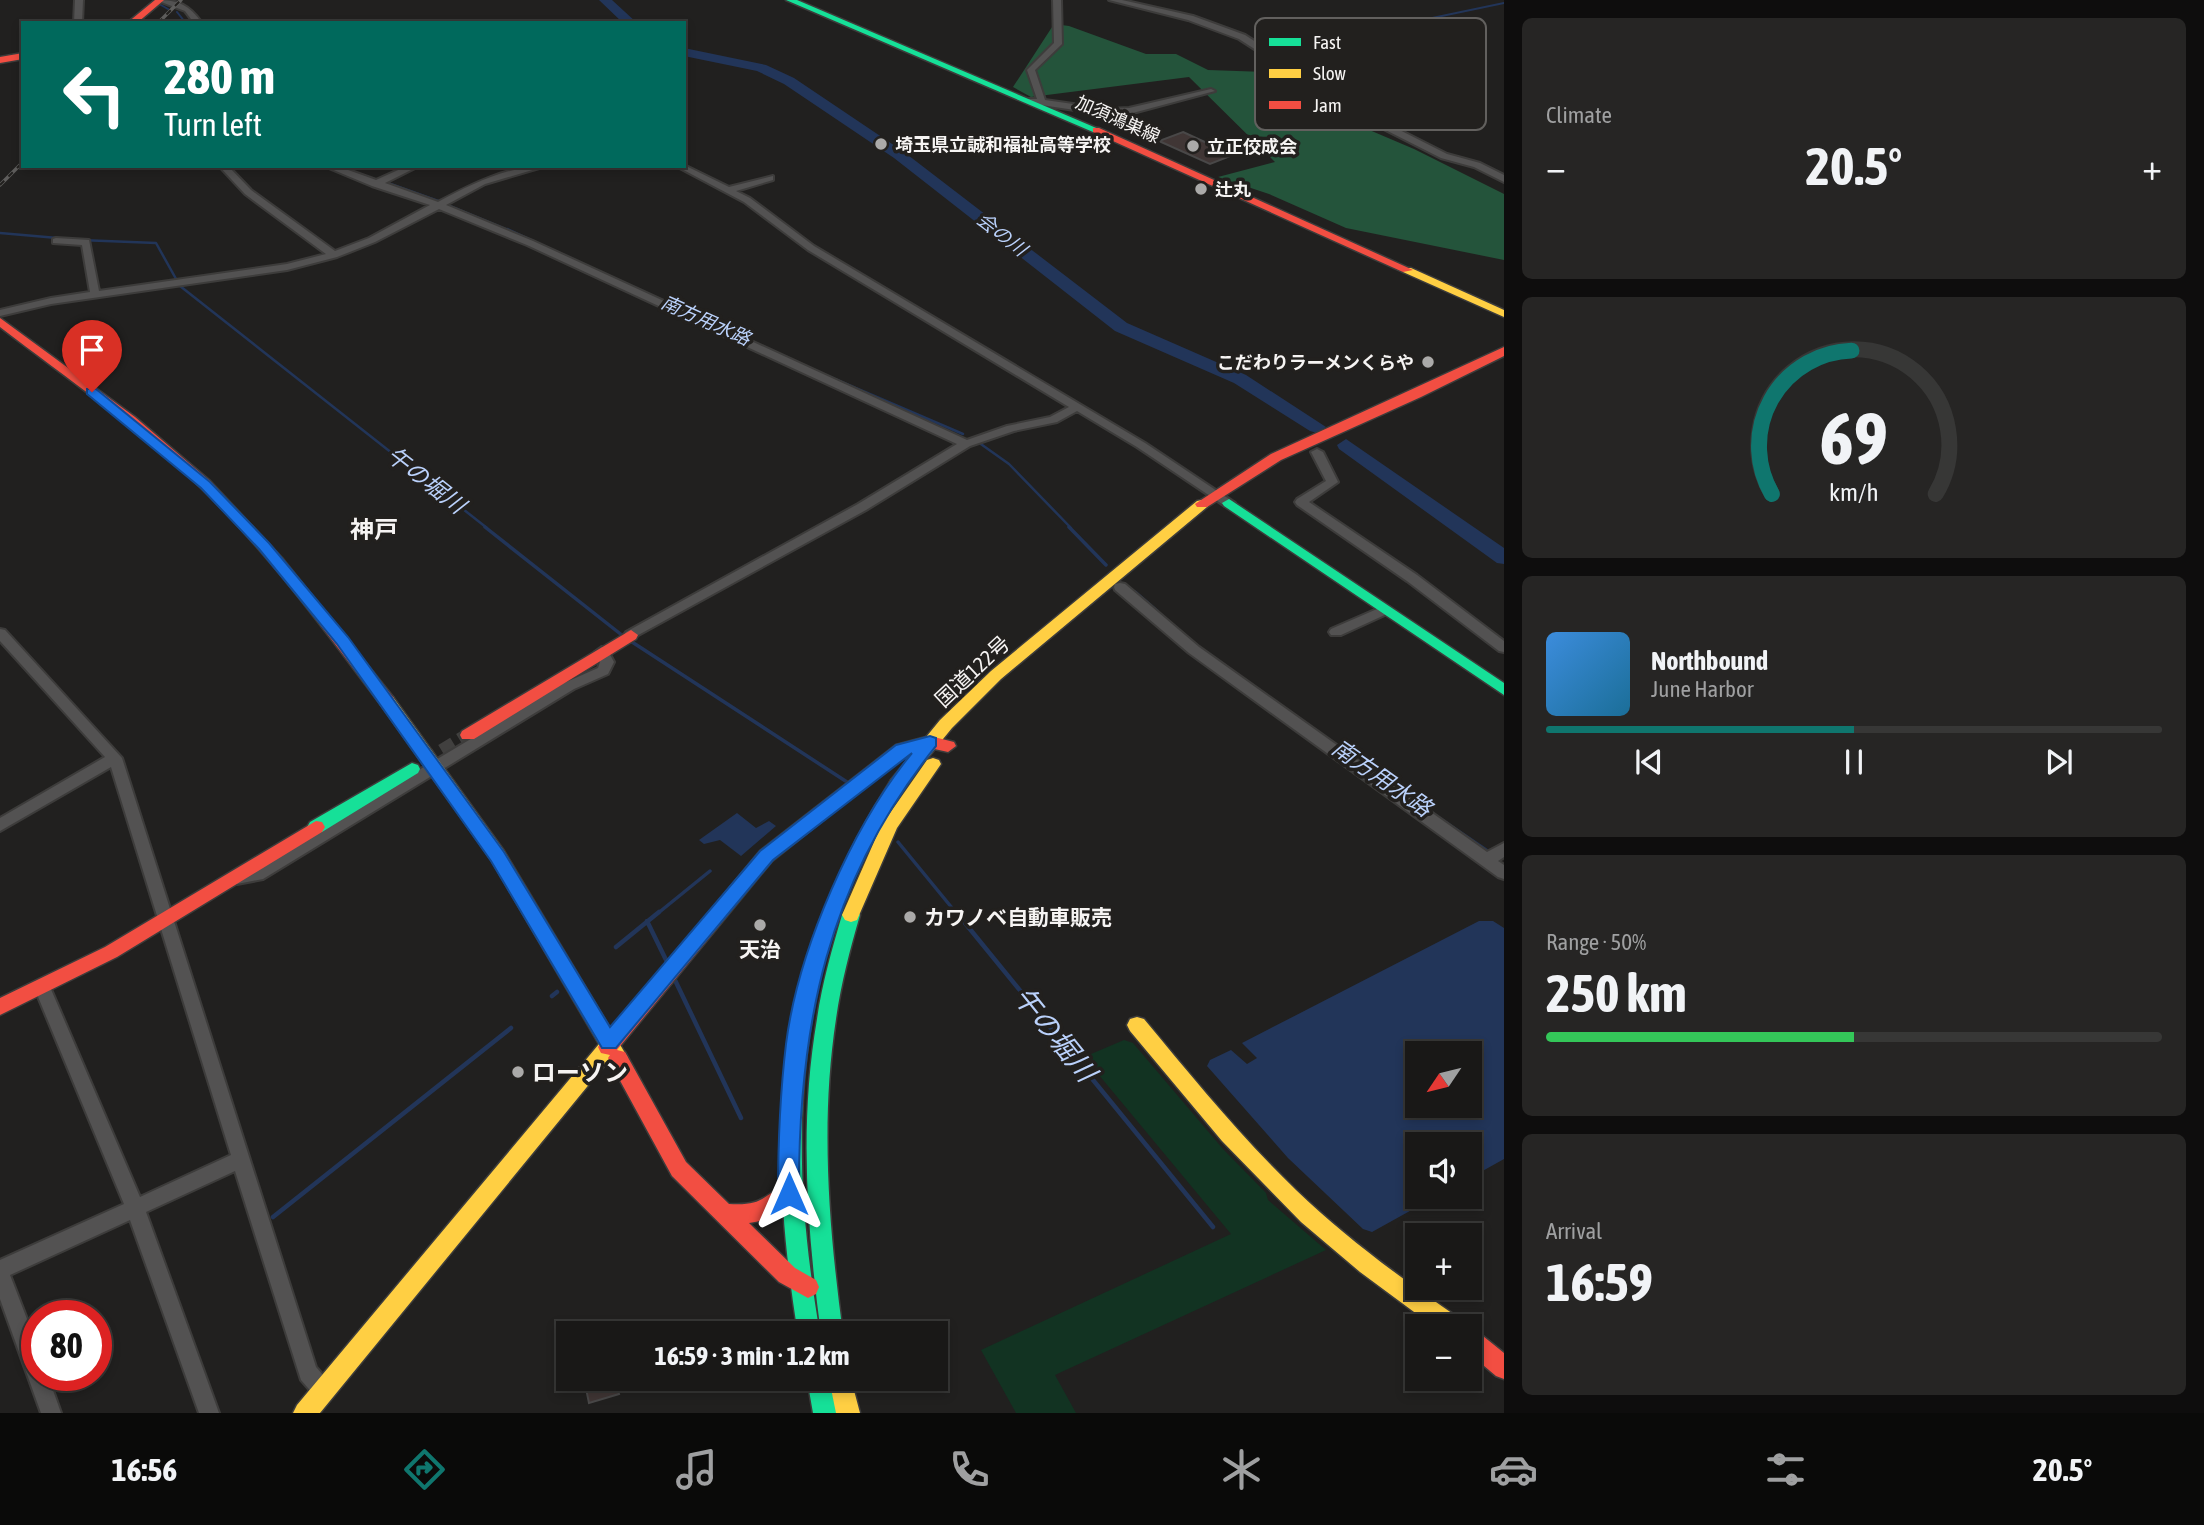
<!DOCTYPE html>
<html lang="en">
<head>
<meta charset="utf-8">
<style>
	:root { --surface:#191817; --page:#262524; --text:#f1f3f6; --muted:#9fa0a1; --line:#373736; --accent:#0f766e }
	body { margin:0; font-family:"Asap Condensed","Noto Sans JP",sans-serif; background:var(--page); color:var(--text); height:100vh; display:flex; flex-direction:column; font-size:26px; white-space:nowrap }
	* { box-sizing:border-box; margin:0 }
	p { font-size:23px; color:var(--muted) }
	.icon { flex:none; width:38px; height:38px; fill:none; stroke:currentColor; stroke-width:2; stroke-linecap:round; stroke-linejoin:round }
	.map { position:relative; flex:1; overflow:hidden }
	.panel { display:flex; flex-direction:column; gap:18px; padding:18px; background:#0e0d0d; width:700px }
	.panel>* { flex:none }
	.top-card { position:absolute; left:21px; top:21px; width:665px; height:147px; border-radius:0px; box-shadow:0 4px 10px #0003,0 0 0 2px var(--line); background:#00695c; color:#fff; overflow:hidden }
	.needle { width:46px; rotate:235deg }
	.fabs { position:absolute; left:1405px; top:1041px; display:grid; gap:14px }
	.fabs a { display:grid; place-items:center; width:77px; height:77px; border-radius:0px; background:var(--surface); box-shadow:0 4px 10px #0003,0 0 0 2px var(--line); font-size:35px }
	.speed { position:absolute; left:21px; top:1300px; display:flex; gap:14px; font-size:35px; font-weight:700; text-align:center }
	.speed>* { display:grid; place-content:center; width:91px; height:91px; border-radius:50%; background:var(--surface); box-shadow:0 4px 10px #0003,0 0 0 2px var(--line); line-height:1 }
	.speed .limit { border:10px solid #d22; background:#fff; color:#111 }
	.pin { position:absolute; display:grid; place-items:center; width:60px; height:60px; color:#fff; margin:-72px -30px; border-radius:50% 50% 50% 0; rotate:-45deg; box-shadow:0 0 7px #0007 }
	.pin .icon { rotate:45deg }
	.me { position:absolute; width:77px; margin:-38px; rotate:0deg; stroke-linejoin:round; filter:drop-shadow(0 0 5px #0008) }
	.turn { display:flex; align-items:center; gap:24px; height:147px; padding:0 28px; font-size:32px }
	.turn .icon { width:91px; height:91px; stroke-width:2.5 }
	.turn b { display:block; font-size:49px; line-height:60px }
	.big { font-size:52px; font-weight:700; line-height:1.1 }
	.panel .tile { flex:1; display:flex; flex-direction:column; justify-content:center; gap:10px; min-width:0; padding:0 24px; border-radius:10px; background:var(--page) }
	.panel .dial { align-items:center; gap:0 }
	.dial svg { height:182px; overflow:visible; fill:none; stroke:var(--line); stroke-width:7; stroke-linecap:round; text-anchor:middle }
	.dial text { fill:var(--text); stroke:none }
	.song { display:flex; align-items:center; gap:21px }
	.cover { width:84px; height:84px; border-radius:10px; background:linear-gradient(135deg,hsl(210 70% 55%),hsl(200 70% 35%)) }
	.played { height:7px; border-radius:4px; background:linear-gradient(90deg,var(--accent) 50%,var(--line) 50%) }
	.keys { display:flex; justify-content:space-around; direction:ltr }
	.heat { display:flex; justify-content:space-between; align-items:center; font-size:38px; direction:ltr }
	.charge { height:10px; border-radius:5px; background:linear-gradient(90deg,#34c759 50%,var(--line) 0) }
	.trip { position:absolute; left:556px; top:1321px; width:392px; height:70px; border-radius:0px; background:var(--surface); box-shadow:0 4px 10px #0003,0 0 0 2px var(--line); font-weight:700; line-height:70px; text-align:center }
	.menu { display:flex; height:112px; justify-content:space-around; align-items:center; background:#0a0a09; color:var(--muted) }
	.menu .icon { width:49px; height:49px }
	.menu .on { color:var(--accent) }
	.menu b { font-size:32px; color:var(--text) }
	main { display:flex; flex:1; min-height:0 }
	.map>svg:first-child { display:block }
	.green { fill:#123322 }
	.forest { fill:#24543b }
	.water { fill:#223559; fill-rule:evenodd }
	.lines { fill:none; stroke-linecap:round; stroke-linejoin:round }
	.stream-far3 { stroke:#223559; stroke-width:2 }
	.stream-far2 { stroke:#223559; stroke-width:2.5 }
	.stream-far1 { stroke:#223559; stroke-width:3.5 }
	.stream { stroke:#223559; stroke-width:4.5 }
	.river { fill:#223559; fill-rule:evenodd }
	.building { fill:#403635; stroke:#494848; stroke-width:2 }
	.street-tunnel { stroke:#41403f; stroke-width:14; stroke-dasharray:14 7; stroke-linecap:butt }
	.street-casing { stroke:#3d3c3b; stroke-width:4 }
	.fast-casing { stroke:#3d3c3b; stroke-width:3 }
	.slow-casing { stroke:#3d3c3b; stroke-width:3 }
	.jam-casing { stroke:#3d3c3b; stroke-width:3 }
	.street { fill:#535252; fill-rule:evenodd }
	.fast { fill:#16e098; fill-rule:evenodd }
	.slow { fill:#ffcf43; fill-rule:evenodd }
	.jam { fill:#f24e42; fill-rule:evenodd }
	.rail-casing { stroke:#5e5d5c; stroke-width:3.5 }
	.rail { stroke:#22201e; stroke-width:2; stroke-dasharray:6; stroke-linecap:butt }
	.route { fill:#1a73e8; stroke:#114b97; stroke-width:2 }
	.poi-dot { fill:#abaaa9; stroke:#22201e; stroke-width:2.5 }
	.labels { text-anchor:middle; dominant-baseline:central; stroke-width:7; stroke-linejoin:round; paint-order:stroke }
	.far-street-label { font-size:18px; fill:#f6f4f3; stroke:#22201e }
	.far-poi-label { font-size:18px; font-weight:bold; fill:#f6f4f3; stroke:#22201e; text-anchor:start }
	.far-water-label { font-size:19px; font-style:italic; fill:#bad1fb; stroke:#22201e }
	.street-label { font-size:21px; fill:#f6f4f3; stroke:#22201e }
	.poi-label { font-size:21px; font-weight:bold; fill:#f6f4f3; stroke:#22201e; text-anchor:start }
	.water-label { font-size:23px; font-style:italic; fill:#bad1fb; stroke:#22201e }
	.quarter-label { font-size:24px; font-weight:bold; fill:#f6f4f3; stroke:#22201e }
	.near-poi-label { font-size:24px; font-weight:bold; fill:#f6f4f3; stroke:#22201e; text-anchor:start }
	.near-water-label { font-size:28px; font-style:italic; fill:#bad1fb; stroke:#22201e }
	.key { fill:#22201e; stroke:#62605e; stroke-width:2 }
	.key-label { font-size:19px; fill:#f6f4f3 }
</style>
</head>
<body>
<main>
<div class="map">
<svg width="1504" height="1413" viewBox="0 0 1504 1413">
	<rect width="100%" height="100%" fill="#21201f"/>
	<path class="green" d="M1124,1040L1133,1043L1223,1149L1266,1193L1268,1200L1326,1250L1055,1375L1076,1413H1016L981,1350L1231,1234L1084,1057Z"/>
	<path class="forest" d="M1054,24L1069,26L1146,54H1176L1208,70L1266,72L1320,109L1414,149L1504,194V260L1346,228L1269,194L1218,177L1275,162L1189,77L1031,97L1013,87Z"/>
	<path class="water" d="M737,813L756,828L769,821L776,826L741,856L720,840L704,844L699,840Z
		M1479,921H1493L1504,928V1159L1470,1178V1144H1418V1197H1435L1372,1232L1363,1229L1288,1158L1207,1066L1210,1060L1231,1050L1247,1064L1257,1058L1242,1043ZM1418,1054H1470V1106H1418Z"/>
	<g class="lines">
		<path class="stream-far3" d="M161,5L168,9
			M177,12L185,22
			M1345,82L1284,49L1504,3
			M353,172L378,180
			M383,181L439,201
			M448,205L511,231"/>
		<path class="stream-far2" d="M507,229L718,326
			M0,233L69,239
			M80,240L156,243L180,286L487,528
			M830,377L963,434
			M978,442L1009,464L1071,528"/>
		<path class="stream-far1" d="M485,527L623,636
			M1069,527L1106,565
			M1135,592L1157,611
			M629,640L847,782
			M1433,814L1486,850
			M898,842L957,914
			M657,914L710,871"/>
		<path class="stream" d="M956,912L1213,1227
			M647,921L668,964
			M616,947L659,912
			M674,978L741,1118
			M552,996L557,992
			M273,1217L511,1028"/>
		<path class="river" d="M599,0H612L637,23H623Z
			M684,48L766,65L794,78L904,152L1127,323L1246,375L1326,427L1317,433L1310,431L1234,383L1115,331L894,158L784,84L757,71L684,56Z
			M1346,439L1504,548V564L1497,563L1339,449L1337,445Z"/>
	</g>
	<path class="building" d="M1183,132L1233,155L1210,164L1159,141Z
		M584,1379H645V1381L618,1391L619,1394L589,1403Z"/>
	<g class="lines">
		<path class="street-tunnel" d="M424,762L468,735"/>
		<defs>
			<path id="street" d="M75,0H83L82,23H74Z
				M156,0C179,0 189,5 202,23H194L185,11Z
				M1053,0H1061L1062,44L1035,70L1045,100L1108,109L1129,108L1211,89L1215,91L1129,114L1108,115L1028,103V99H1037L1027,70L1054,43Z
				M1109,0H1122L1193,16L1245,35L1364,112L1447,154L1480,163L1504,175V182L1474,167L1441,158L1358,116L1239,39L1188,20Z
				M684,165L729,187L773,176V180L736,191L750,198L814,246L1145,443L1235,503L1229,507L1225,506L1137,447L1077,411L1057,422L1014,431L970,446L866,510L631,639L626,638L624,635L626,632L858,504L957,444L527,245L439,209L375,242L337,257L287,270L51,304L0,316V310L51,298L90,292L82,245L53,243V239L56,238L89,240L99,291L287,264L326,254L245,194L219,166H228L251,190L335,251L369,238L430,205L372,186L324,166H337L376,180L407,166H419L385,183L438,202C472,184 507,166 546,166L485,184L446,205L533,241L967,440L1007,426L1050,417L1069,407L808,250L744,202L676,166Z
				M1317,449L1323,452L1338,482L1309,502L1417,575L1504,641V652L1499,651L1407,581L1297,505L1295,502L1297,499L1326,481L1311,452Z
				M1120,583L1125,584L1199,647L1487,852L1504,843V857L1498,861L1504,865V879L1498,877L1189,653L1115,590L1114,587L1115,584Z
				M1384,606L1389,607L1391,610L1389,613L1341,635H1331L1329,632L1331,629Z
				M0,629L5,630L122,758L316,1367L329,1382L332,1389L329,1396L322,1399L315,1396L301,1380L235,1171L146,1212L219,1413H199L130,1220L10,1275L37,1345V1376H48L61,1413H41L0,1299V1260L124,1204L34,987L36,982L42,980L48,982L50,987L140,1197L231,1155L111,767L0,831V818L105,757L0,641Z
				M602,647L607,649L614,662L608,674L574,689L263,879L237,884L231,882L229,878L231,874L254,869L564,683L598,668L600,662L595,652Z"/>
			<path id="fast" d="M786,0H797L1101,130L1093,132Z
				M1229,499L1504,683V695L1224,506L1222,503Z
				M412,763L418,765L420,769L418,773L322,832H310L307,827L310,822Z
				M897,778L903,780L905,784C888,814 870,841 856,872C789,1023 793,1175 820,1334H798C764,1126 775,960 891,780Z
				M851,908L857,910L860,915C850,949 841,984 836,1019C820,1124 829,1229 843,1334H821C807,1229 799,1124 817,1019C822,984 832,949 842,915L845,910Z
				M807,1379H829L837,1413H813Z"/>
			<path id="slow" d="M1403,268H1411L1504,310V317L1403,272Z
				M1202,500L1209,504L1207,507L1001,679L952,728L903,788H891L889,784L891,780L940,720L991,671L1197,501Z
				M387,696L393,697L504,851L628,1058L625,1064L618,1066L609,1060L320,1413H293L297,1405L599,1044L492,861L381,705L379,701L381,697Z
				M933,758L939,760L941,764L897,828L857,920L851,922L845,920L842,915L881,826L927,760Z
				M1137,1017L1144,1019C1193,1078 1241,1137 1296,1190C1346,1238 1402,1279 1459,1318L1462,1326H1433L1360,1272L1301,1222L1222,1141L1130,1031L1127,1025L1130,1019Z
				M829,1379H851L860,1413H836Z"/>
			<path id="jam" d="M155,0H164L137,23H127Z
				M23,53V59L0,63V57Z
				M1093,128H1099L1413,270L1403,272L1093,132Z
				M0,318L135,417L210,481L282,558L393,697L395,701L393,705H381C324,630 269,553 200,487C139,428 68,379 0,327Z
				M1504,347V356L1421,397L1281,460L1207,507H1197L1195,504L1271,454Z
				M631,630L638,635L636,639L474,739H462L460,735L462,731Z
				M930,736L954,742L956,746L948,752L930,748L907,753L772,861L617,1050L625,1052L686,1162L729,1204C766,1206 761,1195 789,1184L796,1187L799,1194C791,1212 768,1220 749,1223L795,1268L816,1280L819,1287L816,1294L808,1298L779,1282L672,1176L611,1064L608,1058L610,1055L601,1053L598,1047L760,851L896,745Z
				M316,821L322,822L325,827L322,832L117,957L0,1015V998L105,947Z
				M1470,1329L1478,1332L1504,1353V1379L1496,1376L1470,1354Z"/>
		</defs>
		<use href="#street" class="street-casing"/>
		<use href="#fast" class="fast-casing"/>
		<use href="#slow" class="slow-casing"/>
		<use href="#jam" class="jam-casing"/>
		<use href="#street" class="street"/>
		<use href="#fast" class="fast"/>
		<use href="#slow" class="slow"/>
		<use href="#jam" class="jam"/>
		<defs>
			<path id="rail" d="M158,23L181,0
				M0,185L23,162"/>
		</defs>
		<use href="#rail" class="rail-casing"/>
		<use href="#rail" class="rail"/>
	</g>
	<path class="route" d="M87,389H96L210,482L269,543L348,637L504,852L610,1027L760,851L896,745L930,736L936,738V746C828,880 798,1025 799,1194L796,1201L789,1203L781,1201L778,1194C778,1144 780,1094 786,1044C798,950 852,826 912,753L773,860L616,1048H602L491,861L337,644L259,549L201,488L87,394Z"/>
	<g class="poi-dot">
		<circle cx="881" cy="144" r="7"/>
		<circle cx="1193" cy="146" r="7"/>
		<circle cx="1201" cy="189" r="7"/>
		<circle cx="1428" cy="362" r="7"/>
		<circle cx="910" cy="917" r="7"/>
		<circle cx="760" cy="925" r="7"/>
		<circle cx="518" cy="1072" r="7"/>
	</g>
	<g class="labels">
		<g class="far-street-label">
			<text transform="translate(1118 119) rotate(24)">加須鴻巣線</text>
		</g>
		<g class="far-poi-label">
			<text x="895" y="144">埼玉県立誠和福祉高等学校</text>
			<text x="1207" y="146">立正佼成会</text>
			<text x="1215" y="189">辻丸</text>
			<text x="1414" y="362" text-anchor="end">こだわりラーメンくらや</text>
		</g>
		<g class="far-water-label">
			<text transform="translate(1002 234) rotate(38)">会の川</text>
			<text transform="translate(706 320) rotate(24)">南方用水路</text>
		</g>
		<g class="street-label">
			<text transform="translate(972 671) rotate(-43)">国道122号</text>
		</g>
		<g class="poi-label">
			<text x="924" y="917">カワノベ自動車販売</text>
			<text x="760" y="949" text-anchor="middle">天治</text>
		</g>
		<g class="water-label">
			<text transform="translate(426 480) rotate(38)">午の堀川</text>
			<text transform="translate(1382 778) rotate(35)">南方用水路</text>
		</g>
		<g class="quarter-label">
			<text x="374" y="529">神戸</text>
		</g>
		<g class="near-poi-label">
			<text x="532" y="1072">ローソン</text>
		</g>
		<g class="near-water-label">
			<text transform="translate(1055 1034) rotate(51)">午の堀川</text>
		</g>
	</g>
	<rect x="1255" y="18" width="231" height="112" rx="10" class="key"/>
	<rect x="1269" y="38" width="32" height="8" fill="#16e098"/>
	<rect x="1269" y="69" width="32" height="9" fill="#ffcf43"/>
	<rect x="1269" y="101" width="32" height="8" fill="#f24e42"/>
	<g class="key-label">
		<text x="1313" y="49">Fast</text>
		<text x="1313" y="80">Slow</text>
		<text x="1313" y="112">Jam</text>
	</g>
</svg>
<div class="fabs">
<a><svg class="needle" viewBox="-14 -14 28 28"><path d="M0-13l5 13h-10z" fill="#e53935"/><path d="M0 13l5-13h-10z" fill="#9fa0a1"/></svg></a>
<a><svg class="icon" aria-label="sound" viewBox="0 0 24 24"><path d="M4 9h4l5-4v14l-5-4H4zM17 9q2 3 0 6"/></svg></a>
<a>+</a>
<a>−</a>
</div>
<div class="speed"><div class="limit">80</div></div>
<div class="pin" style="left:92px;top:392px;background:#d93025"><svg class="icon" aria-label="arrive" viewBox="0 0 24 24"><path d="M6 21V4h12l-3 4 3 4H6"/></svg></div>
<svg class="me" style="left:789px;top:1194px" viewBox="-20 -20 40 40"><path d="M0-17L14 15 0 8-14 15z" fill="#1a73e8" stroke="#fff" stroke-width="4"/></svg>
<div class="trip">16:59 · 3 min · 1.2 km</div>
<div class="top-card">
<div class="turn"><svg class="icon" aria-label="left" viewBox="0 0 24 24"><path d="M17 20v-9H6M10 6l-5 5 5 5"/></svg><div><b>280 m</b>Turn left</div></div>
</div>
</div>
<section class="panel">
<div class="tile"><p>Climate</p>
<div class="heat"><a>−</a><b class="big">20.5°</b><a>+</a></div>
</div>
<div class="tile dial"><svg viewBox="0 0 100 80">
<path d="M14 69A42 42 0 1 1 86 69"/>
<path d="M14 69A42 42 0 0 1 49 6" stroke="#0f766e"/>
<text x="50" y="56" font-size="32" font-weight="700">69</text>
<text x="50" y="72" font-size="11">km/h</text>
</svg></div>
<div class="tile">
<div class="song"><i class="cover"></i><div><b>Northbound</b><p>June Harbor</p></div></div>
<div class="played"></div>
<div class="keys"><svg class="icon" aria-label="previous" viewBox="0 0 24 24"><path d="M18 5L8 12l10 7zM5 5v14"/></svg><svg class="icon" aria-label="pause" viewBox="0 0 24 24"><path d="M8 5v14M16 5v14"/></svg><svg class="icon" aria-label="next" viewBox="0 0 24 24"><path d="M6 5l10 7-10 7zM19 5v14"/></svg></div>
</div>
<div class="tile"><p>Range · 50%</p><b class="big">250 km</b><div class="charge"></div></div>
<div class="tile"><p>Arrival</p><b class="big">16:59</b></div>
</section>
</main>
<nav class="menu">
<b>16:56</b>
<svg class="icon on" aria-label="directions" viewBox="0 0 24 24"><path d="M12 3l9 9-9 9-9-9zM9 14v-3h6M13 9l2 2-2 2"/></svg>
<svg class="icon" aria-label="music" viewBox="0 0 24 24"><path d="M9 18V5l10-2v13"/><circle cx="6" cy="18" r="3"/><circle cx="16" cy="16" r="3"/></svg>
<svg class="icon" aria-label="phone" viewBox="0 0 24 24"><path d="M5 4h4l2 5-3 2q2 4 5 5l2-3 5 2v4C11 20 4 13 5 4z"/></svg>
<svg class="icon" aria-label="climate" viewBox="0 0 24 24"><path d="M12 3v18M4 7l16 10M4 17L20 7"/></svg>
<svg class="icon" aria-label="car" viewBox="0 0 24 24"><path d="M5 17H2v-5l4-1 3-4h7l3 4 3 1v5h-3M9 17h6M6 11h13"/><circle cx="7" cy="17" r="2"/><circle cx="17" cy="17" r="2"/></svg>
<svg class="icon" aria-label="filters" viewBox="0 0 24 24"><path d="M4 7h16M4 17h16"/><circle cx="9" cy="7" r="2"/><circle cx="15" cy="17" r="2"/></svg>
<b>20.5°</b>
</nav>
</body>
</html>
